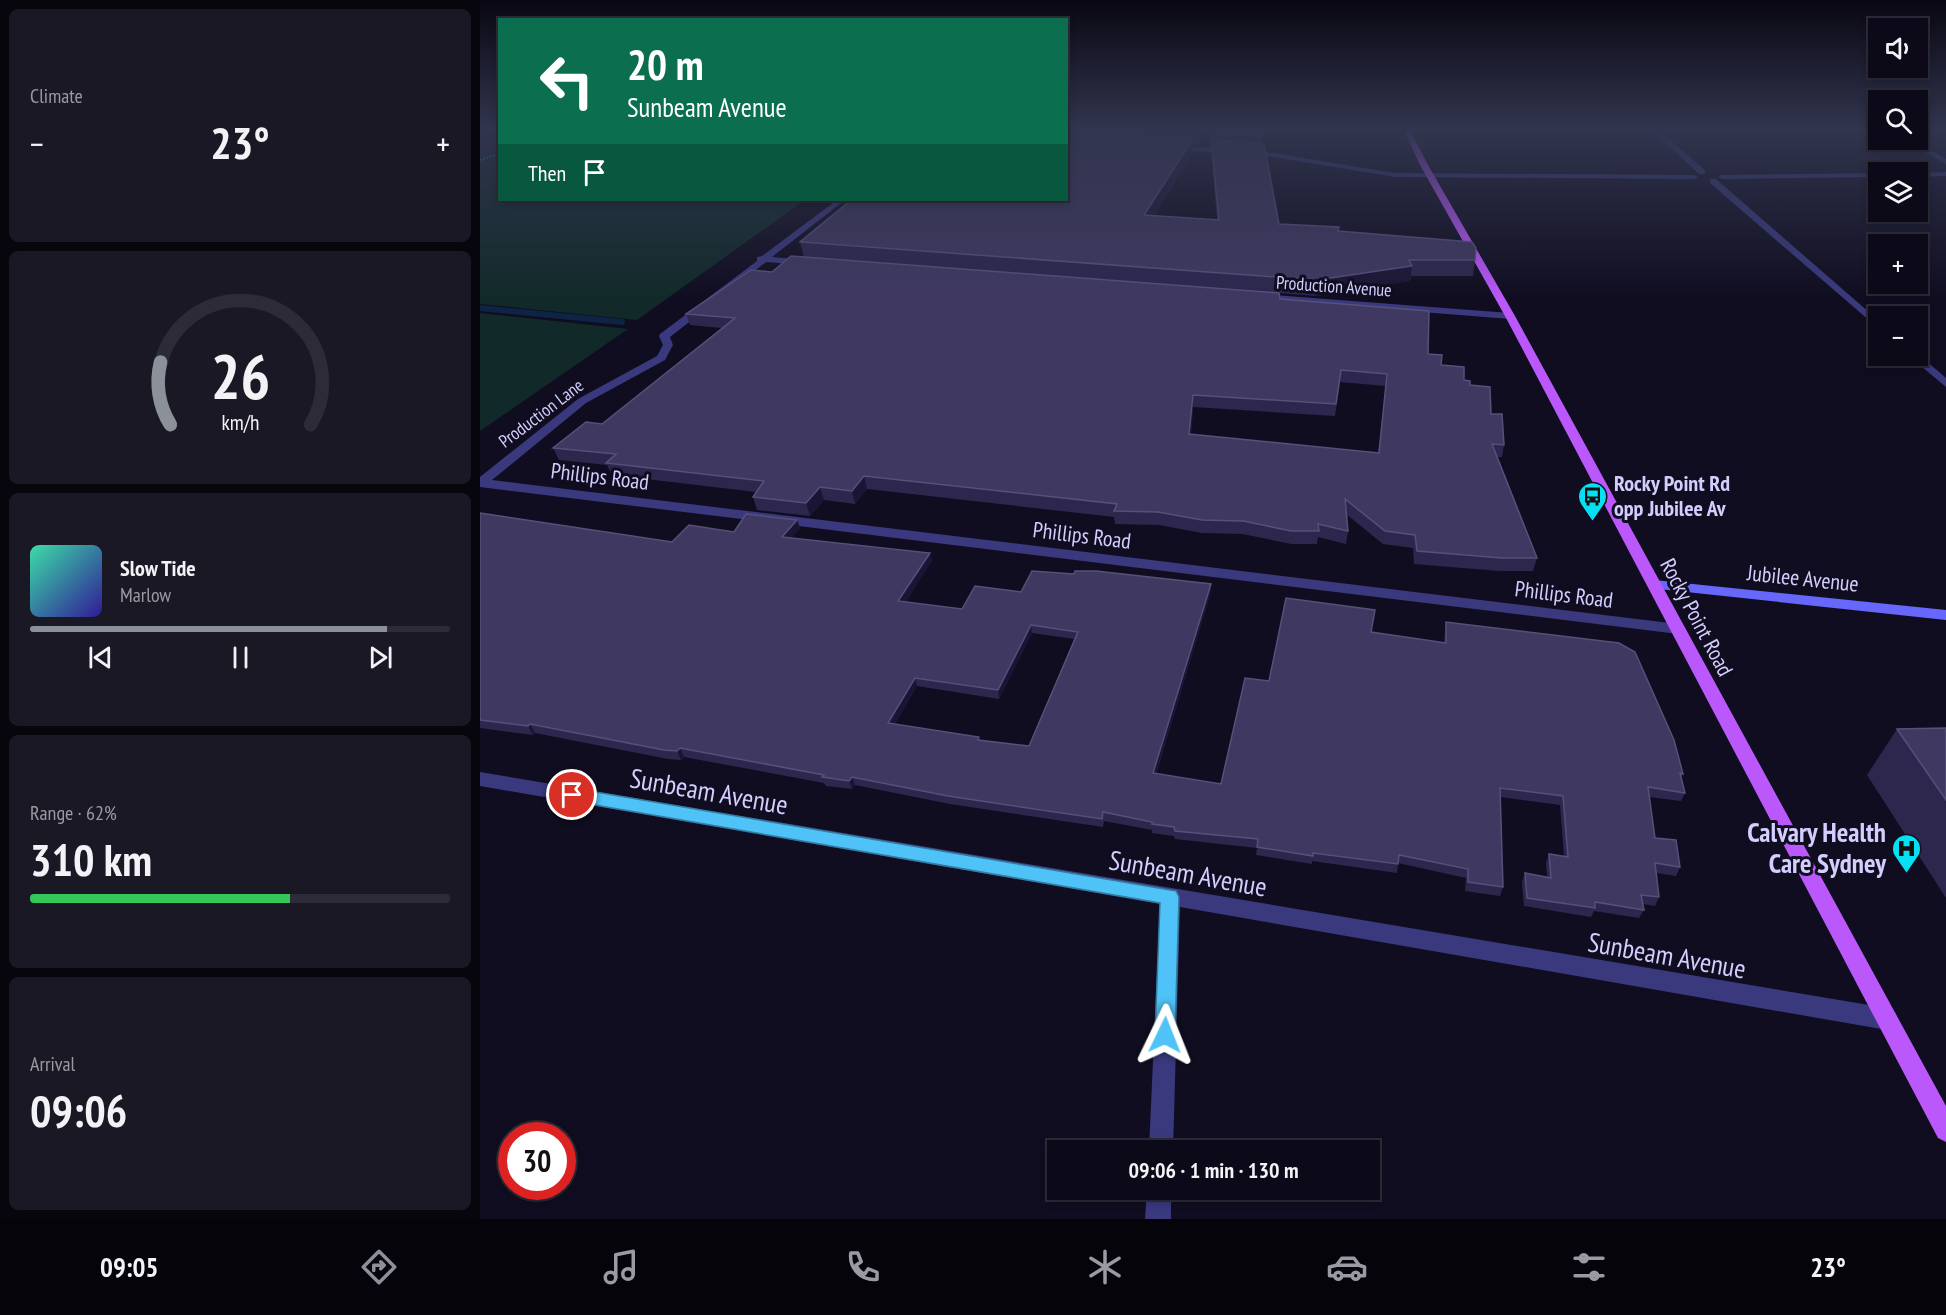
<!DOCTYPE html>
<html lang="en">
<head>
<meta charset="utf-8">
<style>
	:root { --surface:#0c0a18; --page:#1a1825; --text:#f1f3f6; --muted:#9a9aa2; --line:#2c2b37; --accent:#8c9099 }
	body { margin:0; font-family:"PT Sans Narrow",sans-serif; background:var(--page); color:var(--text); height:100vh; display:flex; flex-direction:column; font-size:22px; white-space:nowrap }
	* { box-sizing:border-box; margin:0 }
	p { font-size:20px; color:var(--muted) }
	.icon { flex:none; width:33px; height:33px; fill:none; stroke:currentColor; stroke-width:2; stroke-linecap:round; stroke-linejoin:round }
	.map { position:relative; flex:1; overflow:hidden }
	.side { display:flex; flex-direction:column; gap:9px; padding:9px; background:#07060d; width:480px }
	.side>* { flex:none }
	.guide { position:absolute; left:18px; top:18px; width:570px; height:183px; border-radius:0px; box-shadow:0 3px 9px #0003,0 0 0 2px var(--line); background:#0b6e4f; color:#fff; overflow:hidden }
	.fabs { position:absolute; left:1388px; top:18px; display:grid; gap:12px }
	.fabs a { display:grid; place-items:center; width:60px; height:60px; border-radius:0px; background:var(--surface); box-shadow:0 3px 9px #0003,0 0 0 2px var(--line); font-size:30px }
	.speed { position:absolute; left:18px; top:1122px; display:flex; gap:12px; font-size:30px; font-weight:700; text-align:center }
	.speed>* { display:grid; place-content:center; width:78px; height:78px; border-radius:50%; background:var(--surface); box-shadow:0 3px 9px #0003,0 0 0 2px var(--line); line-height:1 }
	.speed .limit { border:9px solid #d22; background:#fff; color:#111 }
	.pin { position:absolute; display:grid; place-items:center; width:51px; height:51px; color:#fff; margin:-26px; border:3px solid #fff; border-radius:50%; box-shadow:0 2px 6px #0007 }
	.me { position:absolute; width:66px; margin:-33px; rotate:2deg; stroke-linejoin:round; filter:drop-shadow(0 0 4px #0008) }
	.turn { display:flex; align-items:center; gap:21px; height:126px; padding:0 30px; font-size:27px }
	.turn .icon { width:78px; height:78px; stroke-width:2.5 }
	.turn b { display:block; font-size:42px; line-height:51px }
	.then { display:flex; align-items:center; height:57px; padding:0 30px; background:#0003; gap:12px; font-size:22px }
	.big { font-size:45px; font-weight:700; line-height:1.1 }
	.side .widget { flex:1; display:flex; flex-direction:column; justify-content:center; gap:9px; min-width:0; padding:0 21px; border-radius:9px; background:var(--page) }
	.side .dial { align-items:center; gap:0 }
	.dial svg { height:156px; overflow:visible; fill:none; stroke:var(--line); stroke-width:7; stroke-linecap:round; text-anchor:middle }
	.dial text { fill:var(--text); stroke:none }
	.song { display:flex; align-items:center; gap:18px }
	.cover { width:72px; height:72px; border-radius:9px; background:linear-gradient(135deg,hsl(160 70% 55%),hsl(250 70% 35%)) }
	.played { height:6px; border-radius:3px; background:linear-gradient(90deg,var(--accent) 85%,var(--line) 85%) }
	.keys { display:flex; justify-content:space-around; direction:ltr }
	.heat { display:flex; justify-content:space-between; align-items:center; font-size:33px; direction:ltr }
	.charge { height:9px; border-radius:4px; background:linear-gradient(90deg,#34c759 62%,var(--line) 0) }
	.trip { position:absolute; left:567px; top:1140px; width:333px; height:60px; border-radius:0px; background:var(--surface); box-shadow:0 3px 9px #0003,0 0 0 2px var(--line); font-weight:700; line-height:60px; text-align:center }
	.menu { display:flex; height:96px; justify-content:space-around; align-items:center; background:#05040a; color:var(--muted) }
	.menu .icon { width:42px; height:42px }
	.menu .current { color:var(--accent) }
	.menu b { font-size:27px; color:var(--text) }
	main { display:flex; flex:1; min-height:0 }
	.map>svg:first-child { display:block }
	.green { fill:#112a29 }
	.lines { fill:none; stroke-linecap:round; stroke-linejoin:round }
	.stream-far1 { stroke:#0d2445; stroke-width:4.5 }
	.stream { stroke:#0d2445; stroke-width:6 }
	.path { stroke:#30afa4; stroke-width:2; stroke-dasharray:1.5 2; stroke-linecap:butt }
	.street { fill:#3a397e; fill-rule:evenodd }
	.secondary { fill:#6767fc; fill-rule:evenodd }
	.primary { fill:#ba58fb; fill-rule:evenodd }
	.wall { fill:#2d274e; fill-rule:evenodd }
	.shaded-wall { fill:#1a1534 }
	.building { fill:#3f3961; stroke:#56507a; stroke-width:1.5; fill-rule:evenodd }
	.route { fill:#4fc3f7; stroke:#337fa1; stroke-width:1.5 }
	.labels { text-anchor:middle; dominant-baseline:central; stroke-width:6; stroke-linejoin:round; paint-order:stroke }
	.far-street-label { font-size:18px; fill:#d2cefe; stroke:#100d20 }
	.street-label { font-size:22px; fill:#d2cefe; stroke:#100d20 }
	.poi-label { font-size:22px; font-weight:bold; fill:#d2cefe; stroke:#100d20; text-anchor:start }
	.near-street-label { font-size:27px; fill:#d2cefe; stroke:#100d20 }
	.near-poi-label { font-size:27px; font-weight:bold; fill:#d2cefe; stroke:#100d20; text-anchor:end }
</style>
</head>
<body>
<main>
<section class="side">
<div class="widget"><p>Climate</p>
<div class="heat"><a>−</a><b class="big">23°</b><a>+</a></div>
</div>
<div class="widget dial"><svg viewBox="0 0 100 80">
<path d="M14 69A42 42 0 1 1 86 69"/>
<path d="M14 69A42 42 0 0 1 9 37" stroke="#8c9099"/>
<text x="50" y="56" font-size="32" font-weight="700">26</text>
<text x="50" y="72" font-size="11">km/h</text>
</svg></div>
<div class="widget">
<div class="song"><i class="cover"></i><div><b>Slow Tide</b><p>Marlow</p></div></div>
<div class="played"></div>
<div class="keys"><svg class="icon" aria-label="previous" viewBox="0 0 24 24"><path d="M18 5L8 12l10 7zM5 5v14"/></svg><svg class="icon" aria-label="pause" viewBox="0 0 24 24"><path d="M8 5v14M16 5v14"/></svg><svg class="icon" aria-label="next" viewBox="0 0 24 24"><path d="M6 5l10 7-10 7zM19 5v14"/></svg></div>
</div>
<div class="widget"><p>Range · 62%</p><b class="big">310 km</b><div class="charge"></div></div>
<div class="widget"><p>Arrival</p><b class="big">09:06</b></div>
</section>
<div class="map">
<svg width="1466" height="1219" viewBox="0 0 1466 1219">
	<rect width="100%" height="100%" fill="#100d20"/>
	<path class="green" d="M0,128H19L20,200H325L157,320L0,304Z
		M0,313L148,329L0,431Z"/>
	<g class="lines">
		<path class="stream-far1" d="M0,153L20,146"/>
		<path class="stream" d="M0,308L142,322"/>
		<path class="path" d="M0,160L20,153"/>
		<path class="street" d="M1169,128H1176L1225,170V174H1219Z
			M1425,140H1432L1466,159V164Z
			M694,146L774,150L915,173L1214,175L1218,177L1214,179L915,177L774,154L691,150Z
			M1466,172V176L1437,177V173Z
			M1398,173V177L1242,179L1238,177L1242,175Z
			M1230,179H1236L1398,320V328L1230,183Z
			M357,200H365L292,257L324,260L327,261V265L286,262L190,337L193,345L185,360L106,403L12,480L1198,624L1206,629L1198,634L0,487V477L98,399L177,356L183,345L179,336L180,334L277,261V257L282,256Z
			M779,294L1030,313L1035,316L1030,319L776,299V295Z
			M1438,354L1466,378V387L1429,356Z
			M0,772L1407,1008L1415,1012L1418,1019L1415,1026L1407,1030L700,907L693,1150H669L680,904L0,786Z
			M667,1190H691V1219H665Z"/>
		<path class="secondary" d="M1174,580L1466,610V620L1169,588L1167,585L1169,582Z"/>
		<path class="primary" d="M923,128H929L948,165L1035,316L1466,1106V1142L1458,1138L1025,316L940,165Z"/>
	</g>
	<path class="wall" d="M586,128H781L782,136V144L799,224L859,231L995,260L993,276H931L930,281L836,296L799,293L800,299L948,354L990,385L1011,414L1024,445L1022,457H1017L1057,558L1053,571H1019L934,564L933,548L903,544L866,514L868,531L866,544L838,537L837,544H811L763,534L722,533L679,525L635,524L634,517L387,489L375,504L344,500L330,516L277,510L273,497L276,492L132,475L127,465L79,460L73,448L122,424L242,328L210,325L206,314L324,257L320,242L586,200ZM729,128L730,145H731L737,220L674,216L713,153V144L719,145ZM860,382L906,386L898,453L711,435L713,407L855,416Z
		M0,513L192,542L317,520L320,528L311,538L452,561L425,602L482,609L541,592H731L676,774L741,784L789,681L891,632L964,643L965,631L966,622L1203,774L1201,779L1205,793L1201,801L1169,797L1175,838L1200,867L1196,876L1176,873L1179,897L1175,906L1163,904L1164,910L1159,918L1114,911L1111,917L1044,906L1042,882L1045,873L1067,877L1066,863L1069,854L1084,856L1080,805L1020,797L1023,887L1020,896L985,891L986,878L918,863L917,873L832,861V864L776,855L777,848L695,839L694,836L672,833V830L624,821L623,827L470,804L375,785L372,789L346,786L344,783L204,757L201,760L188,759L55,733L53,735L0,728ZM552,633L594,639L549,746L500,740L415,724L437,686L519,699Z
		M1466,728V898L1387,775L1417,729Z"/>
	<path class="shaded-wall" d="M721,128H729L719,145L718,131Z
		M713,139V153L665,230L664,215Z
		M932,266L930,281L836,296L837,280Z
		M713,395V407L710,447L709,434Z
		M384,476L387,489L375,504L372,491Z
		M340,487L344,500L330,516L326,503Z
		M317,520L320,528L305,545L302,537Z
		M450,553L452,561L421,610L418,601Z
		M731,584V592L673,782V773Z
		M551,625L552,633L519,699L518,690Z
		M435,678L437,686L411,732L408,723Z
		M50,724L55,733L53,735L48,726Z
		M200,748L204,757L201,760L197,751Z
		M372,777L375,785L372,789L369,781Z"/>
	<path class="building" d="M658,128H721L718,131Z
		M730,128H781L782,136L730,132Z
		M586,130L713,139L664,215L739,220L731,140L774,143L784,144L799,224L859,227L858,231L992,242L996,248L995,260H929L932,266L837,280L320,242L371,200H586Z
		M311,256L799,293L800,299L949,311L948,354L962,355L961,365L984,367V380L990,381V385L1010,387L1011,414H1022L1024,445L1012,444L1057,558H1022L937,551L935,535L905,531L865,499L868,531L838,524L839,531H811L763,521L722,520L678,512L634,511L637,504L384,476L372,491L340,487L326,503L273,497L284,481L126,463L136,454L73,448L106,422L122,424L255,318L206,314L271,270L292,272ZM861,370L907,374L899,453L709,434L713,395L856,404Z
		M0,513L192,542L209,525L254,532L266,514L317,520L302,537L450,553L418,601L482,609L495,586L541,592L552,571L594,574L595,571H616L731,584L673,773L741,784L765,678L789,681L806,598L895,610L891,632L966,643V622L1139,643L1155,652L1194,740L1203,774L1200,773L1205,793L1168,787L1175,838L1196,840L1200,867L1175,863L1179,897L1161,895L1164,910L1115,902V908L1047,898L1045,873L1071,878L1069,854L1088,857L1083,796L1020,788L1023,887L988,882V869L919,855L918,864L833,853V856L777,847L778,839L695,831L694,827L672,824V822L623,812L622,819L468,796L372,777L369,781L342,777L344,775L200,748L197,751L184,750L50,724L48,726L0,720ZM551,625L598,632L549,746L498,740L499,737L408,723L435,678L518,690Z
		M1466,728V800L1417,729Z"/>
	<linearGradient id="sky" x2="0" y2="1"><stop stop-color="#090712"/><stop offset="0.43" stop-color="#31354e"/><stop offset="1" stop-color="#31354e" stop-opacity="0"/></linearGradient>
	<rect width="1466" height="299" fill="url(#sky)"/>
	<path class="route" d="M92,788L696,891L699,897L695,1035L692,1042L685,1045L678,1042L675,1035L680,903L92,801L86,799L84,795L86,790Z"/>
	<defs>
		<symbol id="bus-pin" viewBox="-11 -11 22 30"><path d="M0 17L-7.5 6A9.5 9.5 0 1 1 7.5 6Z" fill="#05e1f2" stroke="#100d20"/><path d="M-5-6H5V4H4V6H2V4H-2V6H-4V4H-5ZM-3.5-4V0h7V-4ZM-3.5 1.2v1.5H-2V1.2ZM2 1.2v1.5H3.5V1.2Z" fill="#111"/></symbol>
		<symbol id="hospital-pin" viewBox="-11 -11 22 30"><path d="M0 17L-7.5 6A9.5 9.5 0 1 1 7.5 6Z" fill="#05e1f2" stroke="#100d20"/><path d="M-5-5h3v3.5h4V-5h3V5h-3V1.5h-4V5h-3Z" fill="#111"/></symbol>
	</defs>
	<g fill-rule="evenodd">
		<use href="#bus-pin" x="1096" y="480" width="33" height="45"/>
		<use href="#hospital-pin" x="1410" y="832" width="33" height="45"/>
	</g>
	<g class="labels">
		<g class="far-street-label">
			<text transform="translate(854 286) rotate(4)">Production Avenue</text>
			<text transform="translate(61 413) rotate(-37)">Production Lane</text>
		</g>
		<g class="street-label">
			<text transform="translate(120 476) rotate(7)">Phillips Road</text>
			<text transform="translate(602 535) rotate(7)">Phillips Road</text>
			<text transform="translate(1323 578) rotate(6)">Jubilee Avenue</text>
			<text transform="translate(1084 594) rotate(7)">Phillips Road</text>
			<text transform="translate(1217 617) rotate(62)">Rocky Point Road</text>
		</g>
		<g class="poi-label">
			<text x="1134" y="483">Rocky Point Rd<tspan x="1134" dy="25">opp Jubilee Av</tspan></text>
		</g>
		<g class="near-street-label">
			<text transform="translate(229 791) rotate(10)">Sunbeam Avenue</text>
			<text transform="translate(708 873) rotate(10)">Sunbeam Avenue</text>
			<text transform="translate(1187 955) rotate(10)">Sunbeam Avenue</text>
		</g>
		<g class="near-poi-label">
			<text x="1406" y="832">Calvary Health<tspan x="1406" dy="31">Care Sydney</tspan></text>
		</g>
	</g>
</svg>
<div class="fabs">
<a><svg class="icon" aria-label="sound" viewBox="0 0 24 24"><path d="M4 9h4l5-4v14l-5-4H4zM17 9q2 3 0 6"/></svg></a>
<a><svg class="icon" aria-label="search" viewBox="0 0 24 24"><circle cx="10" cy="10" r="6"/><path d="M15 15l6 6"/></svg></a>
<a><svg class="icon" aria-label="layers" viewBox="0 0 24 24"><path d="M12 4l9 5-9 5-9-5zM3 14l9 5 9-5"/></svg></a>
<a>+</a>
<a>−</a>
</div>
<div class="speed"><div class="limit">30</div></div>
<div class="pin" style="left:92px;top:795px;background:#d93025"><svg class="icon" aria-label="arrive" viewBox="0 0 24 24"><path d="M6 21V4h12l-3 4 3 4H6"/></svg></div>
<svg class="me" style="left:685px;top:1035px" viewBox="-20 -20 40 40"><path d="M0-17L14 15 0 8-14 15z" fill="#4fc3f7" stroke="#fff" stroke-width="4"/></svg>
<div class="trip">09:06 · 1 min · 130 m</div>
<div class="guide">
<div class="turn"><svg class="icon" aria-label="left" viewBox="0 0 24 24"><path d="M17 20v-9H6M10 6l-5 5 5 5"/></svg><div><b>20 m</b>Sunbeam Avenue</div></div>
<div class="then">Then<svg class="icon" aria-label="arrive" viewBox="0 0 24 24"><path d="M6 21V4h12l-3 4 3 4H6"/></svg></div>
</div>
</div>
</main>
<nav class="menu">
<b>09:05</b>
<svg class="icon current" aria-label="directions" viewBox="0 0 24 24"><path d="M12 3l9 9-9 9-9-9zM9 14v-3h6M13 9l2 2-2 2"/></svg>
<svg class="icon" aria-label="music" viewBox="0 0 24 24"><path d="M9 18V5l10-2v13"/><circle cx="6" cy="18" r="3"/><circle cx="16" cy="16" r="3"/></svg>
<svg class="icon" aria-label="phone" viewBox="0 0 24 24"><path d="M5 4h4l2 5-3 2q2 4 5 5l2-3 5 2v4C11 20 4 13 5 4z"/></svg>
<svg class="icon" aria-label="climate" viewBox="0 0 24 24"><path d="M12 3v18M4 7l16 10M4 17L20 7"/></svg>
<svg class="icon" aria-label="car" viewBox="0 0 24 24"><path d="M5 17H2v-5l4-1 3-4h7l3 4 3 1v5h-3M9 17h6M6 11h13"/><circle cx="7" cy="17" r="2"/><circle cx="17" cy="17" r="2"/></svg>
<svg class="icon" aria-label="filters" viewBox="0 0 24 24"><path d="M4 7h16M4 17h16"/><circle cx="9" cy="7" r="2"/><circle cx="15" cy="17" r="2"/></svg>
<b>23°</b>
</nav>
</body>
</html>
